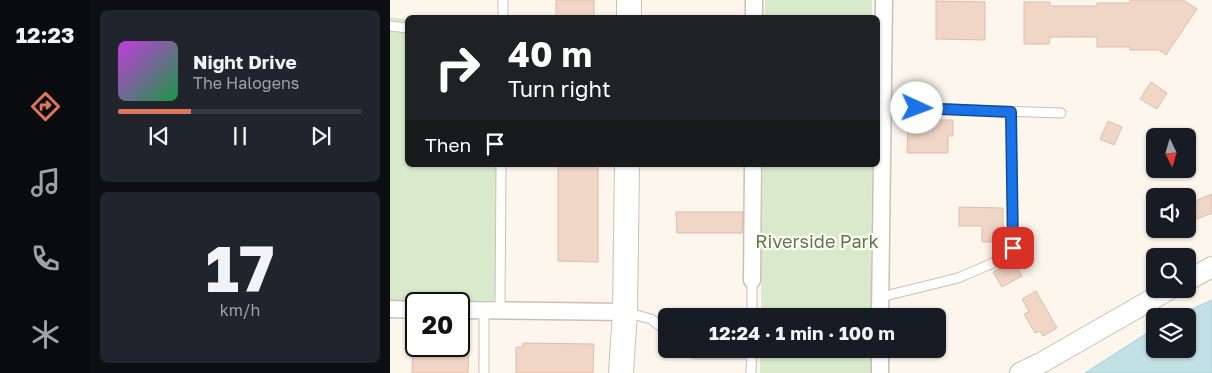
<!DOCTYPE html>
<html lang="en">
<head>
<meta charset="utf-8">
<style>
	:root { --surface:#171b24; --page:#20242c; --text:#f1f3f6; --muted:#9ea1a6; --line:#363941; --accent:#dd765b }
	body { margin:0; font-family:"Golos Text",sans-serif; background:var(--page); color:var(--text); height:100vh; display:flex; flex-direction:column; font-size:19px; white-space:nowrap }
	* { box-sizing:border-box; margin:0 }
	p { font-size:16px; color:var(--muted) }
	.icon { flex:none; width:28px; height:28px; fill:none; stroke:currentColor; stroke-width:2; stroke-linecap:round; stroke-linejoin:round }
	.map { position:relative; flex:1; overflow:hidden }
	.side { display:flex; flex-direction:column; gap:10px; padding:10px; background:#0d0f14; width:300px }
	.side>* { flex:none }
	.top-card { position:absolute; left:15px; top:15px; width:475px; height:152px; border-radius:8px; box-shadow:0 1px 4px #0004; background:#202124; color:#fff; overflow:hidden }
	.needle { width:32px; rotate:175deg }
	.tools { position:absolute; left:756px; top:128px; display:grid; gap:10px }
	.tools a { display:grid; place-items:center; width:50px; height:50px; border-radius:8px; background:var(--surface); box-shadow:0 1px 4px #0004; font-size:25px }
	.speed { position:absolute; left:15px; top:292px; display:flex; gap:10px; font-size:25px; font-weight:700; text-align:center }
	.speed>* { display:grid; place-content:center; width:65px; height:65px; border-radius:50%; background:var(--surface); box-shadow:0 1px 4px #0004; line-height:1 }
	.speed .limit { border:2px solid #111; border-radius:8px; background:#fff; color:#111 }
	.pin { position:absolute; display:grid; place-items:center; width:42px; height:42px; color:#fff; margin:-21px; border-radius:10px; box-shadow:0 2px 8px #0006 }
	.me { position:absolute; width:55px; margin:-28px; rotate:92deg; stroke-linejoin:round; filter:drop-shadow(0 0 4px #0008) }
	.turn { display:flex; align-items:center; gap:18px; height:105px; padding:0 20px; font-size:22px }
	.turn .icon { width:65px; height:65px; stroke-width:2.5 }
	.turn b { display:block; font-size:35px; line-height:42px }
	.then { display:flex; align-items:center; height:48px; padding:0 20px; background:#0003; gap:10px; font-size:19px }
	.side .widget { flex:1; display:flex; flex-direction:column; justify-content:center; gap:8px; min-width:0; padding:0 18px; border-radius:8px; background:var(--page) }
	.side .dial { align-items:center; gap:0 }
	.dial b { font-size:65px; line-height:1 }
	.song { display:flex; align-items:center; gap:15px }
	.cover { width:60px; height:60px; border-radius:8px; background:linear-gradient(135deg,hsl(290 70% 55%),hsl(140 70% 35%)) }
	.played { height:5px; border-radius:2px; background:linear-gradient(90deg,var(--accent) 30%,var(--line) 30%) }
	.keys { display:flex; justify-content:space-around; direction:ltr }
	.trip { position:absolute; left:268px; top:308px; width:288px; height:50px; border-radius:8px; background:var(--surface); box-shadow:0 1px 4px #0004; font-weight:700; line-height:50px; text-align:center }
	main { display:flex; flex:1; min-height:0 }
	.menu { display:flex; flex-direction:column; width:90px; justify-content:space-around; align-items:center; background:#090b0e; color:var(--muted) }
	.menu .icon { width:35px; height:35px }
	.menu .active { color:var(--accent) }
	.menu b { font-size:22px; color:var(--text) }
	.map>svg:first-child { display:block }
	.green { fill:#d8eacb }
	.water { fill:#c2e1e5; stroke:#a8d0d6 }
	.building { fill:#f0d6c6; stroke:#e2bda7 }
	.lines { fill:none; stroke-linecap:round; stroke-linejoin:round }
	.service-casing { stroke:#cebeb2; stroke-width:11 }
	.minor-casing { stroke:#cebeb2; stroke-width:19 }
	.tertiary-casing { stroke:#cebeb2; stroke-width:22 }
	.secondary-casing { stroke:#d1bfb0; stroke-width:26 }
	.service { stroke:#fff; stroke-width:9 }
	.minor { stroke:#fff; stroke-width:16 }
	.tertiary { stroke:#fff; stroke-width:20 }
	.secondary { stroke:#fff; stroke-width:24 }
	.route-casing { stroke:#114b97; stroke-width:12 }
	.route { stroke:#1a73e8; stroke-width:9 }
	.labels { text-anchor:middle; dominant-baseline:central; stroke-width:4.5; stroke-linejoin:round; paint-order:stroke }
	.park-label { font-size:18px; fill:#587c48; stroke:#fefaf4 }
</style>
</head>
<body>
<main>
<nav class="menu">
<b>12:23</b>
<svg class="icon active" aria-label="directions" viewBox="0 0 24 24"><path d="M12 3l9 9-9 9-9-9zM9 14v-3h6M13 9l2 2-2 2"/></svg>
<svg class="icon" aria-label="music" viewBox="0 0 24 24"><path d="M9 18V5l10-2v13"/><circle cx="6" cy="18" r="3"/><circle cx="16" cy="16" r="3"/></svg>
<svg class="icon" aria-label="phone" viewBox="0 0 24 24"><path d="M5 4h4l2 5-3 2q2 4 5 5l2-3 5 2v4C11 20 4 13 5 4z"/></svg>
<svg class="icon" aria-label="climate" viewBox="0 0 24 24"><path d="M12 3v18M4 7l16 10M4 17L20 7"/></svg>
</nav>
<section class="side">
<div class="widget">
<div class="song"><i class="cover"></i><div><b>Night Drive</b><p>The Halogens</p></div></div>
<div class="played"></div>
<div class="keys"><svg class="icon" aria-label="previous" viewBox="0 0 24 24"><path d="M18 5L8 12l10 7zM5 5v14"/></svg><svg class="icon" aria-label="pause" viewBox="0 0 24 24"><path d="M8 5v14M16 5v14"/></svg><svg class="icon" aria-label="next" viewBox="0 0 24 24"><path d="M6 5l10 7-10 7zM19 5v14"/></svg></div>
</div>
<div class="widget dial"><b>17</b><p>km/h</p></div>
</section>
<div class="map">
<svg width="822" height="373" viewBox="0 0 822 373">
	<rect width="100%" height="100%" fill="#fcf6ed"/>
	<path class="green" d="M375,0H482V17H375Z
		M0,17L17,19L18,165H114L115,300L0,301Z
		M373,165H482L481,316H371Z
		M370,349H481V373H370Z"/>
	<path class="water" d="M822,300V373H695L765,328V349H798V316H786Z"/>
	<path class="building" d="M166,0H204V18H166Z
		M740,0H793L807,9L776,55L769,50H740V47H707V37H660L659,44H634V2H660V6H707V3H740Z
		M546,1L595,2V40L546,39Z
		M761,82L777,93L767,109L750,99Z
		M542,120H563V136H558V153H517L518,126H542Z
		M718,121L732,127L724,145L710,139Z
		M168,165H208V262L168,261Z
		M822,194V213L807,219L800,203Z
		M569,207L613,208V242H592V226H569Z
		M286,212H353L352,233H287Z
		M624,261L632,276L612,287L603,272Z
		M646,291L667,328L653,336L650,331L645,333L634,314L639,312L632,299Z
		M133,343L204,344L203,373H126V347H133Z
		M23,346L79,347L78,373H22Z"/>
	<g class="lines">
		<defs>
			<path id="service" d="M113,18V0
				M0,26L18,28
				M493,107L671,113
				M491,297L568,278L603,263L623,248L621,112
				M110,310L111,165
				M235,312L261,319L276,330
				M362,316V280
				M291,349L305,354H362
				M94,373V310
				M361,373L362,349"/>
			<path id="minor" d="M364,18V0
				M362,280L363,165
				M0,309L26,310
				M69,310L235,312
				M490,316L494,0
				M490,373V349"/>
			<path id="tertiary" d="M798,280L822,267
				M630,373L651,363L780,289"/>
			<path id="secondary" d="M239,18V0
				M231,373L235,312L237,165"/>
		</defs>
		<use href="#service" class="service-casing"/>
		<use href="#minor" class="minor-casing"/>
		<use href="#tertiary" class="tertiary-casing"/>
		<use href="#secondary" class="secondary-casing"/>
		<use href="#service" class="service"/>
		<use href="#minor" class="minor"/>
		<use href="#tertiary" class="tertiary"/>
		<use href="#secondary" class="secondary"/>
	</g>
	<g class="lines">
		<defs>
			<path id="route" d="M527,108L621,112L623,248"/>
		</defs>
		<use href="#route" class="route-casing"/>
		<use href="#route" class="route"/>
	</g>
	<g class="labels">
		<g class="park-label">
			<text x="427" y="241">Riverside Park</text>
		</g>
	</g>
</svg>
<div class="tools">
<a><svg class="needle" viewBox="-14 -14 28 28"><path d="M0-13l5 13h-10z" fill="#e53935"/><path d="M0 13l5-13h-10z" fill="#9ea1a6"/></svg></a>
<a><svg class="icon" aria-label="sound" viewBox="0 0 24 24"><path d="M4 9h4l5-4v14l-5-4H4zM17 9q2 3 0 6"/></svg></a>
<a><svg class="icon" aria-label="search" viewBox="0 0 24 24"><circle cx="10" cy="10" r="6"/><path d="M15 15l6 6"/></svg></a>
<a><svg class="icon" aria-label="layers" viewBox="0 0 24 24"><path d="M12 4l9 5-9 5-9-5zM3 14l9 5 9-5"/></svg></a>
</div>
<div class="speed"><div class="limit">20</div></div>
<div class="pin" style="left:623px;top:248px;background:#d93025"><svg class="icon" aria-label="arrive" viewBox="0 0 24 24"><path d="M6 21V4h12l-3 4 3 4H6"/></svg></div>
<svg class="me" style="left:527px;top:108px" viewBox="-20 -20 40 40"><circle r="19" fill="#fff"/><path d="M0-13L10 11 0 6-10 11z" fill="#1a73e8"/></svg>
<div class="trip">12:24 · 1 min · 100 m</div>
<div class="top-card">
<div class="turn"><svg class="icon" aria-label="right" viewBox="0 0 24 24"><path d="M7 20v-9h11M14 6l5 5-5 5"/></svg><div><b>40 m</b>Turn right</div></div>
<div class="then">Then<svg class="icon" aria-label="arrive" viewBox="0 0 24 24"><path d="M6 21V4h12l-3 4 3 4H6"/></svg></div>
</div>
</div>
</main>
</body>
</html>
